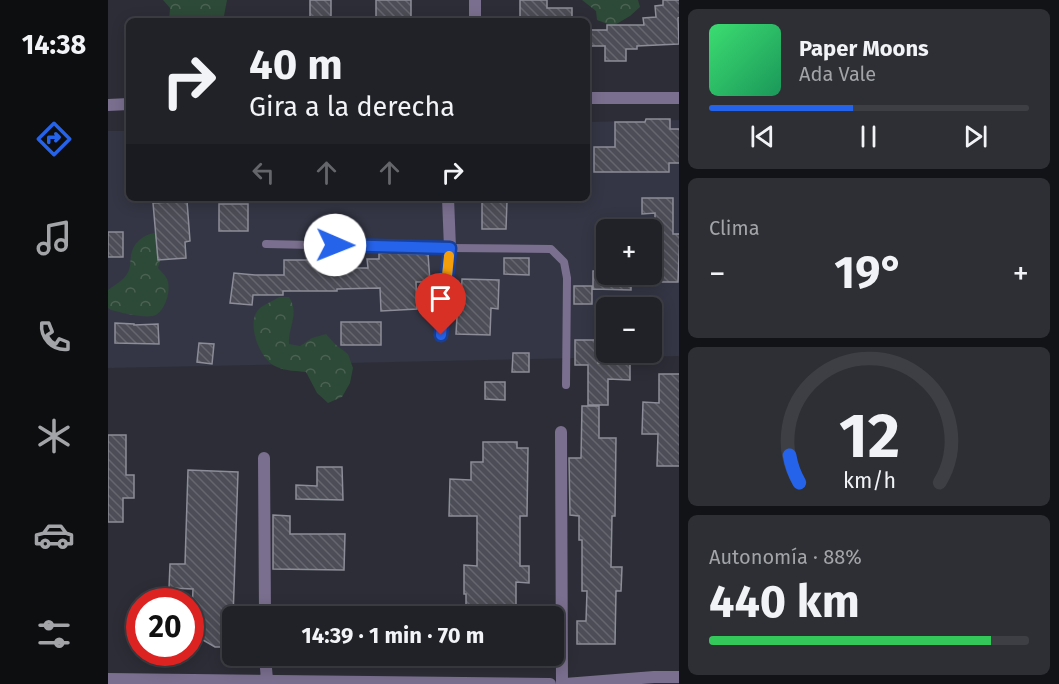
<!DOCTYPE html>
<html lang="es">
<head>
<meta charset="utf-8">
<style>
	:root { --surface:#212228; --page:#2d2f34; --text:#f1f3f6; --muted:#a2a4a8; --line:#3e3f45; --accent:#2563eb }
	body { margin:0; font-family:"Fira Sans",sans-serif; background:var(--page); color:var(--text); height:100vh; display:flex; flex-direction:column; font-size:22px; white-space:nowrap }
	* { box-sizing:border-box; margin:0 }
	p { font-size:20px; color:var(--muted) }
	.icon { flex:none; width:33px; height:33px; fill:none; stroke:currentColor; stroke-width:2; stroke-linecap:round; stroke-linejoin:round }
	.map { position:relative; flex:1; overflow:hidden }
	.side { display:flex; flex-direction:column; gap:9px; padding:9px; background:#121316; width:380px }
	.side>* { flex:none }
	.hud { position:absolute; left:18px; top:18px; width:464px; height:183px; border-radius:9px; box-shadow:0 3px 15px #0003,0 0 0 2px var(--line); background:#212228; color:var(--text); overflow:hidden }
	.fabs { position:absolute; left:488px; top:219px; display:grid; gap:12px }
	.fabs a { display:grid; place-items:center; width:66px; height:66px; border-radius:9px; background:var(--surface); box-shadow:0 3px 15px #0003,0 0 0 2px var(--line); font-size:30px }
	.speed { position:absolute; left:18px; top:588px; display:flex; gap:12px; font-size:30px; font-weight:700; text-align:center }
	.speed>* { display:grid; place-content:center; width:78px; height:78px; border-radius:50%; background:var(--surface); box-shadow:0 3px 15px #0003,0 0 0 2px var(--line); line-height:1 }
	.speed .limit { border:9px solid #d22; background:#fff; color:#111 }
	.pin { position:absolute; display:grid; place-items:center; width:51px; height:51px; color:#fff; margin:-62px -26px; border-radius:50% 50% 50% 0; rotate:-45deg; box-shadow:0 0 6px #0007 }
	.pin .icon { rotate:45deg }
	.me { position:absolute; width:66px; margin:-33px; rotate:91deg; stroke-linejoin:round; filter:drop-shadow(0 0 4px #0008) }
	.turn { display:flex; align-items:center; gap:21px; height:126px; padding:0 24px; font-size:27px }
	.turn .icon { width:78px; height:78px; stroke-width:2.5 }
	.turn b { display:block; font-size:42px; line-height:51px }
	.lanes { display:flex; align-items:center; height:57px; padding:0 24px; background:#0003; justify-content:center; gap:30px; direction:ltr }
	.lanes .off { opacity:.35 }
	.big { font-size:45px; font-weight:700; line-height:1.1 }
	.side .tile { flex:1; display:flex; flex-direction:column; justify-content:center; gap:9px; min-width:0; padding:0 21px; border-radius:9px; background:var(--page) }
	.side .dial { align-items:center; gap:0 }
	.dial svg { height:156px; overflow:visible; fill:none; stroke:var(--line); stroke-width:7; stroke-linecap:round; text-anchor:middle }
	.dial text { fill:var(--text); stroke:none }
	.song { display:flex; align-items:center; gap:18px }
	.cover { width:72px; height:72px; border-radius:9px; background:linear-gradient(135deg,hsl(140 70% 55%),hsl(150 70% 35%)) }
	.played { height:6px; border-radius:3px; background:linear-gradient(90deg,var(--accent) 45%,var(--line) 45%) }
	.keys { display:flex; justify-content:space-around; direction:ltr }
	.heat { display:flex; justify-content:space-between; align-items:center; font-size:33px; direction:ltr }
	.charge { height:9px; border-radius:4px; background:linear-gradient(90deg,#34c759 88%,var(--line) 0) }
	.trip { position:absolute; left:114px; top:606px; width:342px; height:60px; border-radius:9px; background:var(--surface); box-shadow:0 3px 15px #0003,0 0 0 2px var(--line); font-weight:700; line-height:60px; text-align:center }
	main { display:flex; flex:1; min-height:0 }
	.dock { display:flex; flex-direction:column; width:108px; justify-content:space-around; align-items:center; background:#0d0e10; color:var(--muted) }
	.dock .icon { width:42px; height:42px }
	.dock .current { color:var(--accent) }
	.dock b { font-size:27px; color:var(--text) }
	.map>svg:first-child { display:block }
	.built { fill:#343645; fill-rule:evenodd }
	.forest { fill:url(#forest-crowns) }
	.building { fill:url(#building-back-hatch); stroke:#8c8d98; stroke-width:1.5 }
	.lines { fill:none; stroke-linecap:round; stroke-linejoin:round }
	.lane { stroke:#7a6f8e; stroke-width:8 }
	.street { stroke:#7a6f8e; stroke-width:12 }
	.route-casing { stroke:#184099; stroke-width:15 }
	.route { stroke:#2563eb; stroke-width:10 }
	.slow { stroke:#f59e0b; stroke-width:10 }
</style>
</head>
<body>
<main>
<nav class="dock">
<b>14:38</b>
<svg class="icon current" aria-label="directions" viewBox="0 0 24 24"><path d="M12 3l9 9-9 9-9-9zM9 14v-3h6M13 9l2 2-2 2"/></svg>
<svg class="icon" aria-label="music" viewBox="0 0 24 24"><path d="M9 18V5l10-2v13"/><circle cx="6" cy="18" r="3"/><circle cx="16" cy="16" r="3"/></svg>
<svg class="icon" aria-label="phone" viewBox="0 0 24 24"><path d="M5 4h4l2 5-3 2q2 4 5 5l2-3 5 2v4C11 20 4 13 5 4z"/></svg>
<svg class="icon" aria-label="climate" viewBox="0 0 24 24"><path d="M12 3v18M4 7l16 10M4 17L20 7"/></svg>
<svg class="icon" aria-label="car" viewBox="0 0 24 24"><path d="M5 17H2v-5l4-1 3-4h7l3 4 3 1v5h-3M9 17h6M6 11h13"/><circle cx="7" cy="17" r="2"/><circle cx="17" cy="17" r="2"/></svg>
<svg class="icon" aria-label="filters" viewBox="0 0 24 24"><path d="M4 7h16M4 17h16"/><circle cx="9" cy="7" r="2"/><circle cx="15" cy="17" r="2"/></svg>
</nav>
<div class="map">
<svg width="572" height="684" viewBox="0 0 572 684">
	<defs>
		<pattern id="forest-crowns" width="20" height="18" patternUnits="userSpaceOnUse" patternTransform="scale(1.5)"><rect width="20" height="18" fill="#2d4937"/><path d="M2 6a3 3 0 1 1 6 0M12 15a3 3 0 1 1 6 0" fill="none" stroke="#4b6253"/></pattern>
		<pattern id="building-back-hatch" width="6" height="6" patternUnits="userSpaceOnUse" patternTransform="scale(1.5)"><rect width="6" height="6" fill="#4c4d56"/><path d="M-1 5l2 2M0 0l6 6M5-1l2 2" fill="none" stroke="#65666e"/></pattern>
	</defs>
	<rect width="100%" height="100%" fill="#2c2d36"/>
	<path class="built" d="M571,120V356L0,368V131H21V198H478L479,122ZM498,230H543V274H498ZM498,308H543V352H498Z"/>
	<path class="forest" d="M55,0H119L115,21H61L62,8Z
		M474,0H530L532,7L522,16L505,26L489,20L488,11Z
		M46,233L53,237L54,253L50,268C53,271 57,275 59,279C64,289 57,313 45,316C35,318 14,313 3,310L0,308V290C6,285 15,281 19,274C23,268 22,262 23,255C25,243 35,235 46,233Z
		M171,297H181C192,314 180,326 181,344L192,346L204,338L218,334L228,345L240,354L245,368L242,383L234,397L220,403L209,393L198,372C189,371 177,371 169,367C153,361 140,329 148,313C152,305 164,302 171,297Z"/>
	<path class="building" d="M202,0H223V17L202,18Z
		M268,0H303V21H268Z
		M412,0H439V8H464V21H412Z
		M555,0H572V17L570,18L571,44L529,46V49H518V61H497V46H478V30H499V25H536L535,18L548,17L547,6L555,5Z
		M538,119H562V129H572V163H561V172H486V147H507V122H537Z
		M534,198H565V234H572L570,282H554V258H547V213L534,214Z
		M79,201L82,241L77,242L78,258L50,260L45,203Z
		M374,201H399L398,229H374Z
		M111,204H140V231H111Z
		M0,232H15V257H0Z
		M271,253L320,254L322,282H308L309,309L273,311L272,288L229,289V291H175V295H145L144,305L122,303L126,273L147,275H176V260H202V255H227L226,268H260L259,259H271Z
		M396,258H421V275L396,274Z
		M485,271H498V274H523V290L485,289Z
		M354,279L391,280L390,309L383,308L382,335L348,334L350,298H353Z
		M466,286H484V304H466Z
		M233,322H273V345H233Z
		M7,323L26,324V325L50,324L51,344L7,343Z
		M467,340H490V363H522V380L500,379V405H480V365H467Z
		M91,343L106,344L104,364L89,362Z
		M405,353H421V372H404Z
		M551,374H572V466H549L550,434H534L535,402L551,403Z
		M377,382H397V400L377,399Z
		M474,406H491V438H508L507,516H504L503,567H514L513,591H508L507,644H469V621H478L479,591H474V540H471V516L462,515L461,458H473Z
		M0,435H18V475H26V498H15V522H0Z
		M375,442H409V448H420L419,516H412V566H421V583L408,582V616H358V594H356V565L369,566V516H341L342,479L363,480V462H375Z
		M209,467H234L235,500L188,499V485L209,486Z
		M80,470L130,472L124,647H107L83,633L85,589L61,588L62,564H77Z
		M165,515L182,516V534H237L236,570L165,569Z"/>
	<g class="lines">
		<path class="lane" d="M158,244L342,248L443,249L456,262L459,278L458,385"/>
		<path class="street" d="M367,21V0
			M478,98H572
			M0,105L21,104
			M333,335L342,248L340,198
			M453,432L454,684
			M156,458L157,616
			M157,656L159,680
			M0,679L442,684
			M457,684L546,677H572"/>
	</g>
	<g class="lines">
		<defs>
			<path id="route" d="M227,245L342,248L333,335"/>
		</defs>
		<use href="#route" class="route-casing"/>
		<use href="#route" class="route"/>
		<path class="slow" d="M337,296L341,256"/>
	</g>
</svg>
<div class="fabs">
<a>+</a>
<a>−</a>
</div>
<div class="speed"><div class="limit">20</div></div>
<div class="pin" style="left:333px;top:335px;background:#d93025"><svg class="icon" aria-label="arrive" viewBox="0 0 24 24"><path d="M6 21V4h12l-3 4 3 4H6"/></svg></div>
<svg class="me" style="left:227px;top:245px" viewBox="-20 -20 40 40"><circle r="19" fill="#fff"/><path d="M0-13L10 11 0 6-10 11z" fill="#2563eb"/></svg>
<div class="trip">14:39 · 1 min · 70 m</div>
<div class="hud">
<div class="turn"><svg class="icon" aria-label="right" viewBox="0 0 24 24"><path d="M7 20v-9h11M14 6l5 5-5 5"/></svg><div><b>40 m</b>Gira a la derecha</div></div>
<div class="lanes"><svg class="icon off" aria-label="left" viewBox="0 0 24 24"><path d="M17 20v-9H6M10 6l-5 5 5 5"/></svg><svg class="icon off" aria-label="ahead" viewBox="0 0 24 24"><path d="M12 20V5M6 11l6-6 6 6"/></svg><svg class="icon off" aria-label="ahead" viewBox="0 0 24 24"><path d="M12 20V5M6 11l6-6 6 6"/></svg><svg class="icon" aria-label="right" viewBox="0 0 24 24"><path d="M7 20v-9h11M14 6l5 5-5 5"/></svg></div>
</div>
</div>
<section class="side">
<div class="tile">
<div class="song"><i class="cover"></i><div><b>Paper Moons</b><p>Ada Vale</p></div></div>
<div class="played"></div>
<div class="keys"><svg class="icon" aria-label="previous" viewBox="0 0 24 24"><path d="M18 5L8 12l10 7zM5 5v14"/></svg><svg class="icon" aria-label="pause" viewBox="0 0 24 24"><path d="M8 5v14M16 5v14"/></svg><svg class="icon" aria-label="next" viewBox="0 0 24 24"><path d="M6 5l10 7-10 7zM19 5v14"/></svg></div>
</div>
<div class="tile"><p>Clima</p>
<div class="heat"><a>−</a><b class="big">19°</b><a>+</a></div>
</div>
<div class="tile dial"><svg viewBox="0 0 100 80">
<path d="M14 69A42 42 0 1 1 86 69"/>
<path d="M14 69A42 42 0 0 1 9 55" stroke="#2563eb"/>
<text x="50" y="56" font-size="32" font-weight="700">12</text>
<text x="50" y="72" font-size="11">km/h</text>
</svg></div>
<div class="tile"><p>Autonomía · 88%</p><b class="big">440 km</b><div class="charge"></div></div>
</section>
</main>
</body>
</html>
